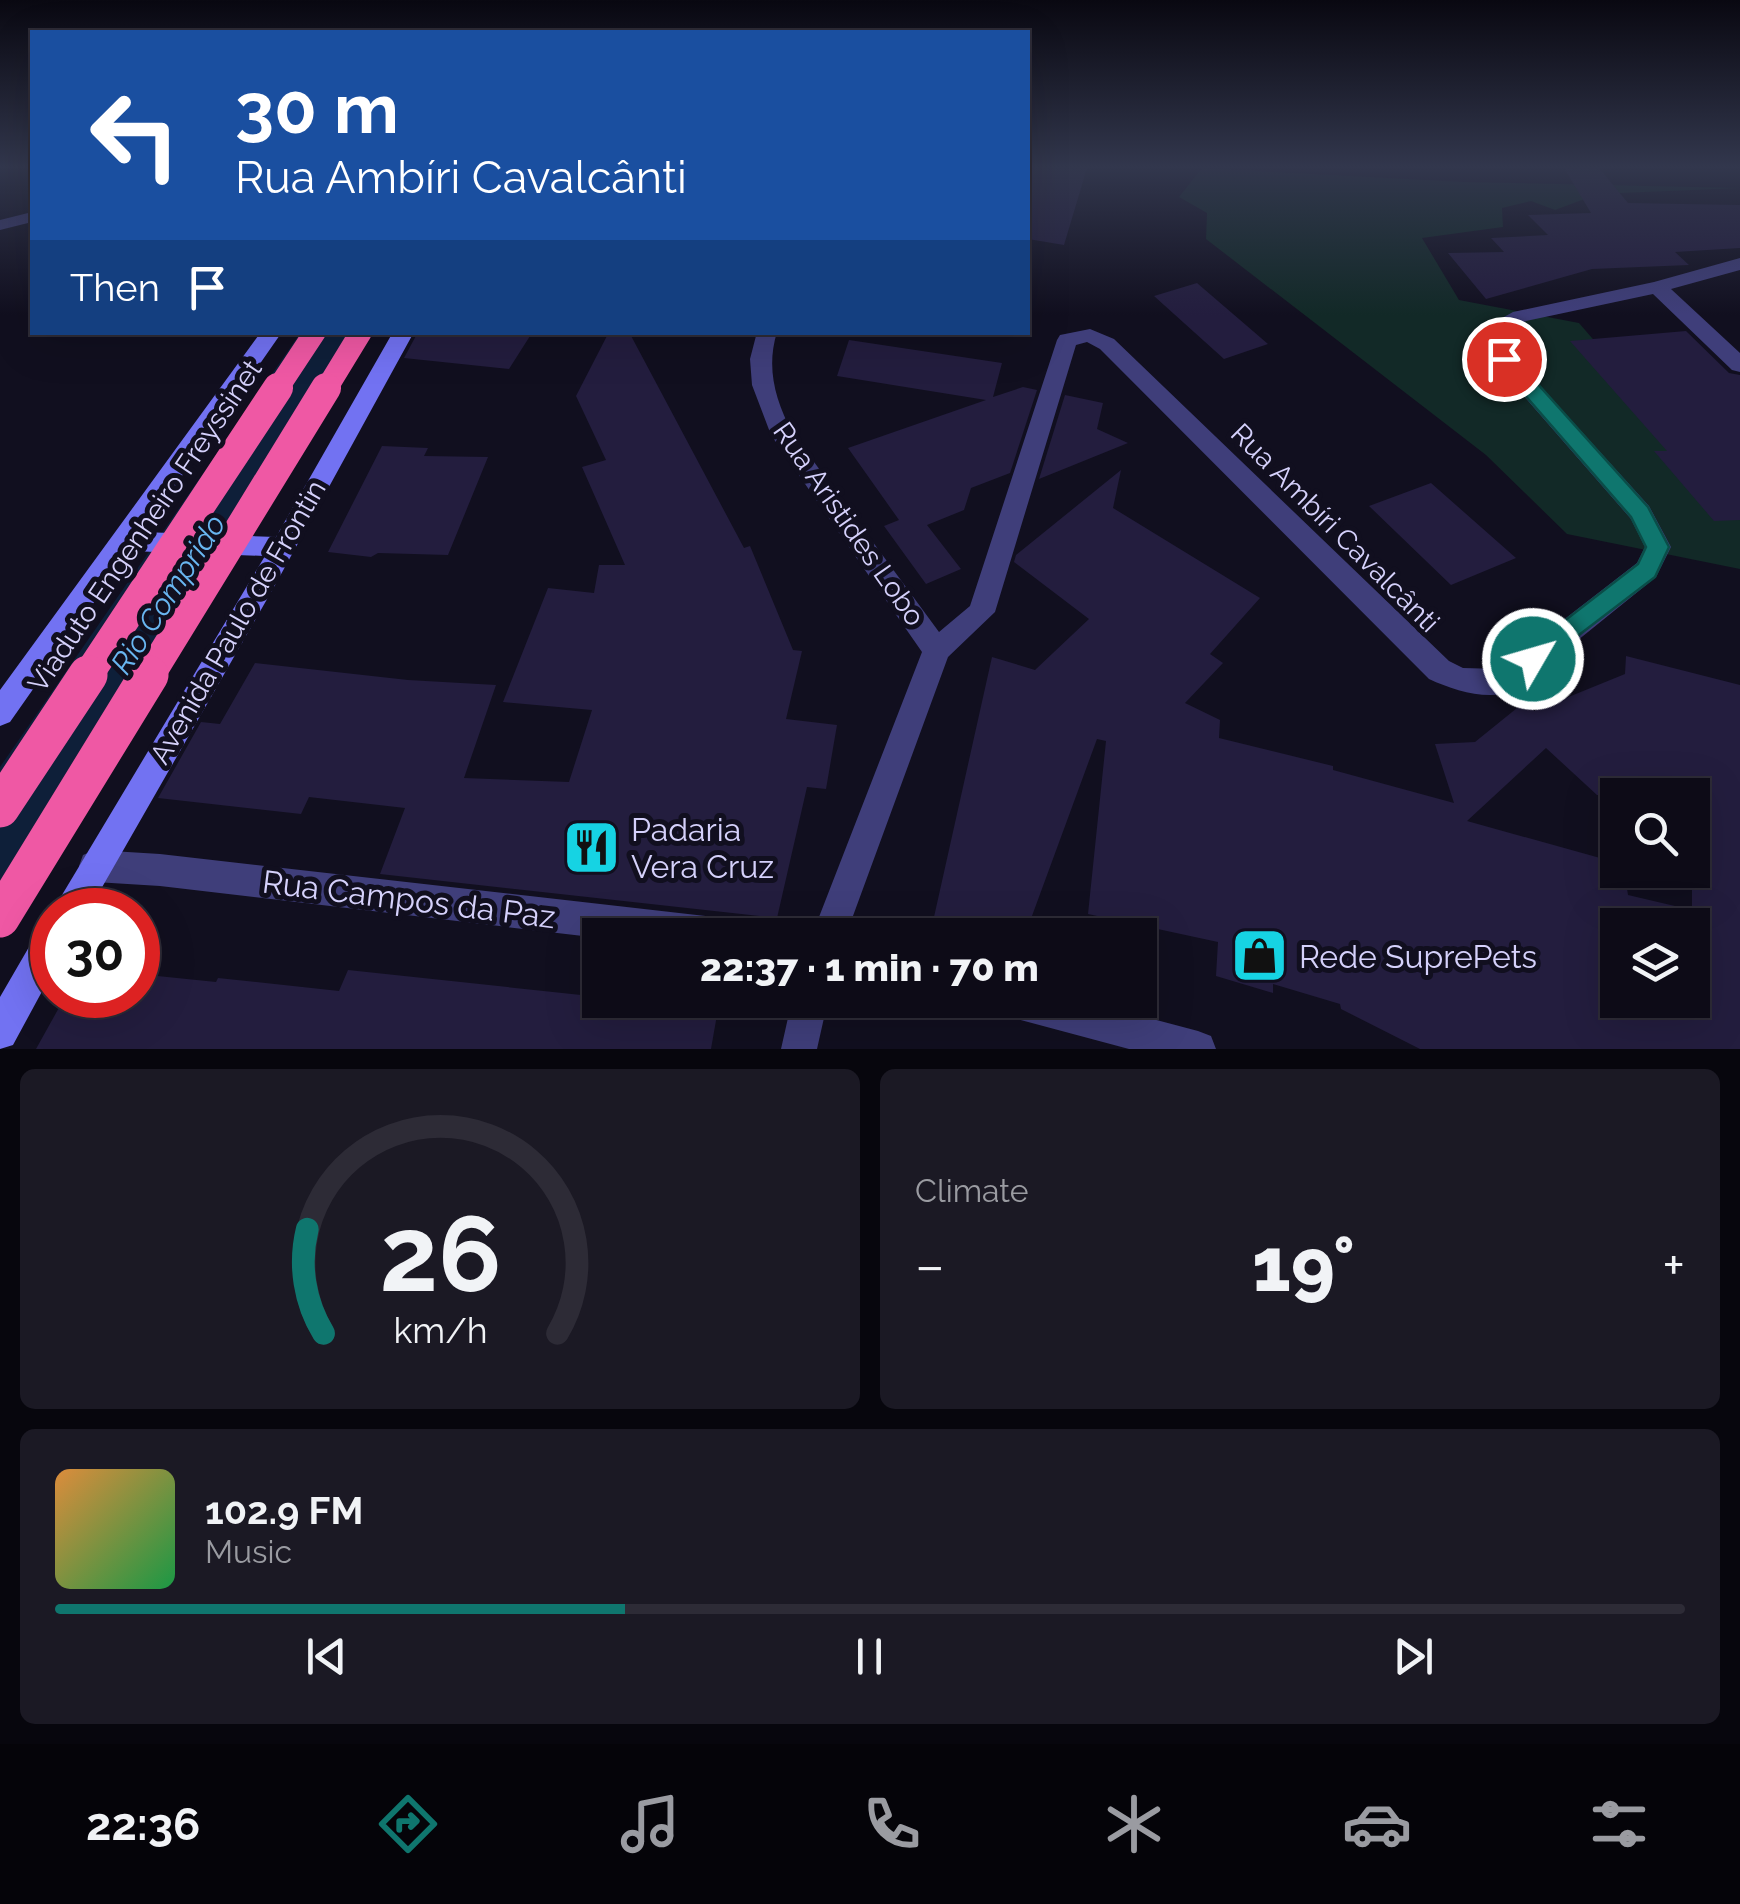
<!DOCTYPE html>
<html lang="en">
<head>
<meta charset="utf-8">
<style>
	:root { --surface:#0d0b17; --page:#1b1924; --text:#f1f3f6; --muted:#9a9ba1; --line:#2d2b36; --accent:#0f766e }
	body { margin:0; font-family:Raleway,sans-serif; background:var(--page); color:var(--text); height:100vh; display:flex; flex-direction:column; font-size:38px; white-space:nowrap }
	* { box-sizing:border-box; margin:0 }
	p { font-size:32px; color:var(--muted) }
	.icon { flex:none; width:55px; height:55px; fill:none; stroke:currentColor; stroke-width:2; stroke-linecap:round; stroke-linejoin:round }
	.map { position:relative; height:1049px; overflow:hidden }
	.sheet { display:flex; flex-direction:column; gap:20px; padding:20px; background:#07060d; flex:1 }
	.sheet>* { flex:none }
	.top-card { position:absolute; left:30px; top:30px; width:1000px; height:305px; border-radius:0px; box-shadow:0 10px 40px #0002,0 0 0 2px var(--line); background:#1a4fa0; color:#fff; overflow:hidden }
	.tools { position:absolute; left:1600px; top:778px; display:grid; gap:20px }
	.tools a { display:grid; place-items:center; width:110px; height:110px; border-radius:0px; background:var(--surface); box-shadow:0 10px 40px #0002,0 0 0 2px var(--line); font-size:50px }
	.speed { position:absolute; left:30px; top:888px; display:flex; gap:20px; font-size:50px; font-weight:700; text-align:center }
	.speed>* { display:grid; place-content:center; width:130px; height:130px; border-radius:50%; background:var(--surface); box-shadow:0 10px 40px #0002,0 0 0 2px var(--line); line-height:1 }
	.speed .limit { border:15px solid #d22; background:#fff; color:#111 }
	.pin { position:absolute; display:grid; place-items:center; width:85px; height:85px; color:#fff; margin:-42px; border:5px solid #fff; border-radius:50%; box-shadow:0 2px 10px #0007 }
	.me { position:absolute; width:110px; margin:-55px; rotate:52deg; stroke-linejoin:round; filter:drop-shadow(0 0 8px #0008) }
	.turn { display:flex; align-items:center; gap:35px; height:210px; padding:0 40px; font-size:45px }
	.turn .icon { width:130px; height:130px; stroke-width:2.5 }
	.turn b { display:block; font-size:70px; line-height:85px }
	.then { display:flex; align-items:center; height:95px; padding:0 40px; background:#0003; gap:20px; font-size:38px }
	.big { font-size:75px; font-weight:800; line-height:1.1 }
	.sheet .tile { flex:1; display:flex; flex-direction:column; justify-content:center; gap:15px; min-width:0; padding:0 35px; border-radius:15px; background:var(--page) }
	.sheet .dial { align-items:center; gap:0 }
	.dial svg { height:260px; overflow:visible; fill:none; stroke:var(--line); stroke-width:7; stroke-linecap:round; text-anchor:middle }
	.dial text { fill:var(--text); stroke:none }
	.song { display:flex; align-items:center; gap:30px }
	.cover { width:120px; height:120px; border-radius:15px; background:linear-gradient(135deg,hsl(30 70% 55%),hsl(140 70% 35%)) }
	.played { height:10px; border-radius:5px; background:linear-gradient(90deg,var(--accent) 35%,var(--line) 35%) }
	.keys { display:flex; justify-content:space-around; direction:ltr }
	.heat { display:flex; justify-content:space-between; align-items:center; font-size:55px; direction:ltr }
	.sheet .tiles { flex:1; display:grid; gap:20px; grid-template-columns:1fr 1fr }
	.tile:last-child { grid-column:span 2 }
	.trip { position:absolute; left:582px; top:918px; width:575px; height:100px; border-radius:0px; background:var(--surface); box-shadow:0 10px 40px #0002,0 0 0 2px var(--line); font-weight:800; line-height:100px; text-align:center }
	.tab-bar { display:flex; height:160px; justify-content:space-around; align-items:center; background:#050409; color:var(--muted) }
	.tab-bar .icon { width:70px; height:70px }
	.tab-bar .selected { color:var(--accent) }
	.tab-bar b { font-size:45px; color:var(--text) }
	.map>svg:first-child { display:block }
	.green { fill:#122927 }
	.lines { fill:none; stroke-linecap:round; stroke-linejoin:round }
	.river { fill:#0e1f39; fill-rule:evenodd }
	.building { fill:#231d3e; fill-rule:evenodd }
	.street { fill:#3f3e7a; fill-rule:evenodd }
	.secondary { fill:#7272f2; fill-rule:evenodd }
	.highway-bridge-far2 { stroke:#ef58a4; stroke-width:22 }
	.highway-bridge-far1 { stroke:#ef58a4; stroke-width:30 }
	.highway-bridge { stroke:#ef58a4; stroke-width:39 }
	.route { fill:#0f766e; stroke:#0a4d48; stroke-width:2.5 }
	.labels { text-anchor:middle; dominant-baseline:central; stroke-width:10; stroke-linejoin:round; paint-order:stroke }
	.street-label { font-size:28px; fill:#d5d1fb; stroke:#110f1f }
	.water-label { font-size:30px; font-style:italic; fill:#69b6f1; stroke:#110f1f }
	.near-poi-label { font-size:32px; fill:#d5d1fb; stroke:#110f1f; text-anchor:start }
	.near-street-label { font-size:32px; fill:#d5d1fb; stroke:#110f1f }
</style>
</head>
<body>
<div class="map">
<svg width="1740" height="1049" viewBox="0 0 1740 1049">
	<rect width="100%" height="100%" fill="#110f1f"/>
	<path class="green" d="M1202,168L1464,182L1740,188L1598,194L1555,210L1531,201L1502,208L1503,227L1422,238L1459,300L1579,323L1740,509V569L1567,534L1486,455L1206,239L1207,213L1179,197Z"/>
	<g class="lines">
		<path class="river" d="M301,332H368L37,892L0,907V767Z"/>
	</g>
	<path class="building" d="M1028,168H1087L1064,245L1028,239Z
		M1564,168H1599L1628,203L1740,205V248L1675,252L1689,265L1592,269L1486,299L1448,253L1504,252L1491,238L1548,235L1528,215L1591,213Z
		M1197,283L1268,344L1224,359L1154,296Z
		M1686,331L1729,373L1740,375V520L1714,521L1654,451H1667L1570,341Z
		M418,332H487L530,336L509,369L404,358Z
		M609,332H629L744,548L750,546L793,650L802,651L786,719L837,725L826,789L807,787L777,918L380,874L405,808L309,797L301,814L158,798L201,722L220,724L255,663L408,680L496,685L464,778L569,782L592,710L503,702L548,588L594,593L599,565H625L582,467L606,460L576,396Z
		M849,340L1002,363L993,397L1023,387L1037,390L1010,473L971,488L964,510L927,525L961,569L926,584L884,526L899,520L848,448L986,400L837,376Z
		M1065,395L1103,403L1097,429L1128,443L1039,479Z
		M382,446L428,448L424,456L488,457L448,555L378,553L371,557L328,552Z
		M1121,470L1113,508L1260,598L1210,654L1223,663L1185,703L1220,720L1219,738L1333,766V770L1454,803L1435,744L1475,742L1527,700L1534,711L1625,674L1626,656L1740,685V1049H1420L1341,1009L1340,1004L1273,984V993L1216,976L1218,942L1088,914L1106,741L1097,739L1025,935H988L934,917L992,657L1035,670L1089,619L1014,562L1016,555ZM1546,748L1597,795H1692V910L1628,895L1624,870H1618V863L1467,821ZM1618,925H1692V1000H1618Z
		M1431,483L1516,558L1451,585L1369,506Z
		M348,970L600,997V1000L718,1009L711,1049H36L66,995H138V974L216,982L218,978L339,991Z"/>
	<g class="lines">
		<path class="street" d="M32,212V222L0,230V220Z
			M1740,258V270L1671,289L1740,353V372L1732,370L1653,294L1526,321L1506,330L1513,356L1649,506L1671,547L1656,577L1515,691C1487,701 1455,691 1429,679L1100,349L1087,342L1076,345L995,612L948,657L846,935H812L922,652L771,435L752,385L750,359L757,332H777C766,368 775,399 792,432L939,632L970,606L1057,340L1060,335L1090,329L1114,339L1449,661L1463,668L1500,669L1637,563L1645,547L1631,519L1496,364L1487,345L1486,327L1513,312L1654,282Z
			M95,850L160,854L723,918L735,923L740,935L600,938L160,886L95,882L83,877L79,866L83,855Z
			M792,1000H828L817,1049H781Z
			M995,1000H1081L1198,1031L1211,1036L1216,1049H1129L1013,1018L1000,1013Z"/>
		<path class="secondary" d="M261,332H282L143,532L276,537L393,332H414L274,587L89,910H53L265,556L130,551L10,722L0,726V690Z
			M52,923V973L13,1045L0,1049V997L40,928Z"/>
		<path class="highway-bridge-far2" d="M276,391L315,332
			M325,391L361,332"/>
		<path class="highway-bridge-far1" d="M86,678L278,388
			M148,678L326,388"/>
		<path class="highway-bridge" d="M0,808L88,675
			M0,918L149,675"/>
	</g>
	<linearGradient id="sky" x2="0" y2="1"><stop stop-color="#090811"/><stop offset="0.53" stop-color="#32374d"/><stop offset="1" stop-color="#32374d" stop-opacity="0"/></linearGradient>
	<rect width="1740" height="315" fill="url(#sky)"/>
	<path class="route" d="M1504,353L1511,354L1648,507L1669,547L1655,577L1533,670L1524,667L1520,659L1524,652L1638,564L1646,547L1631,517L1497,363V354Z"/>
	<defs>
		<symbol id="restaurant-square" viewBox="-11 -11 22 22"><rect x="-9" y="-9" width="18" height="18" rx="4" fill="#16d3e3" stroke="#110f1f"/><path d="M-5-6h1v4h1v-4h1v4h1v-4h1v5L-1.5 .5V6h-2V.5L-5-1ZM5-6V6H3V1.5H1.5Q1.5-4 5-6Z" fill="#111"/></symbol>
		<symbol id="shop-square" viewBox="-11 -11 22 22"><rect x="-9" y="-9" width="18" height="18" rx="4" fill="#16d3e3" stroke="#110f1f"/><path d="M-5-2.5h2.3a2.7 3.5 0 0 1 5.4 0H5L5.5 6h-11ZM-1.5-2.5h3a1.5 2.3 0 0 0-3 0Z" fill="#111"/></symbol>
	</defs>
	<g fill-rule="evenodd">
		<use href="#restaurant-square" x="560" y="816" width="63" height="63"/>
		<use href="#shop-square" x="1228" y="924" width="63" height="63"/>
	</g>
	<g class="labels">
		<g class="street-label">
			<text transform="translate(849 524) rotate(55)">Rua Aristides Lobo</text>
			<text transform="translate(145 526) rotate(-56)">Viaduto Engenheiro Freyssinet</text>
			<text transform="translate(1335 528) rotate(45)">Rua Ambíri Cavalcânti</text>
			<text transform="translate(238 622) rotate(-60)">Avenida Paulo de Frontin</text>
		</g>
		<g class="water-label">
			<text transform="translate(168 594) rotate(-57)">Rio Comprido</text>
		</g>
		<g class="near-poi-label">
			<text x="631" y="829">Padaria<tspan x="631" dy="37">Vera Cruz</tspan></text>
			<text x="1299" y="956">Rede SuprePets</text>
		</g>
		<g class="near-street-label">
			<text transform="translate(409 899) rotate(7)">Rua Campos da Paz</text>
		</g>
	</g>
</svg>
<div class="tools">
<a><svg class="icon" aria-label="search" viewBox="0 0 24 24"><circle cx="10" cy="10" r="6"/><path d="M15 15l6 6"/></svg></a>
<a><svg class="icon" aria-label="layers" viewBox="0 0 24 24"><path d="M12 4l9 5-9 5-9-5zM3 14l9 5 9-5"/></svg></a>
</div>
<div class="speed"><div class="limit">30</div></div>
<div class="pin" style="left:1504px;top:359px;background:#d93025"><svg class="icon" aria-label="arrive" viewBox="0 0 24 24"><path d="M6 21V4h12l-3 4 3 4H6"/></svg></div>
<svg class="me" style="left:1533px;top:659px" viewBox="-20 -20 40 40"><circle r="17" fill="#0f766e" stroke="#fff" stroke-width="3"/><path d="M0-11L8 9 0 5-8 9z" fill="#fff"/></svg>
<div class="trip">22:37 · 1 min · 70 m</div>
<div class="top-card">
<div class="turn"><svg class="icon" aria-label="left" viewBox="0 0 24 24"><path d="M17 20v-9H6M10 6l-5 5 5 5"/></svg><div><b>30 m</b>Rua Ambíri Cavalcânti</div></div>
<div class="then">Then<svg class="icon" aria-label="arrive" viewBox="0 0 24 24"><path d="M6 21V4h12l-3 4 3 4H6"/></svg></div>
</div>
</div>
<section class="sheet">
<div class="tiles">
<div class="tile dial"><svg viewBox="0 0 100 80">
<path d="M14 69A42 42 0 1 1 86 69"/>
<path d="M14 69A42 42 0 0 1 9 37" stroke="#0f766e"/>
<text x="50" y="56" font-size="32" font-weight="700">26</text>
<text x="50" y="72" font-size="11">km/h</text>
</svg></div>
<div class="tile"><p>Climate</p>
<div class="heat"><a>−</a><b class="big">19°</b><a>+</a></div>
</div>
<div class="tile">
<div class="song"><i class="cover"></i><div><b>102.9 FM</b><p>Music</p></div></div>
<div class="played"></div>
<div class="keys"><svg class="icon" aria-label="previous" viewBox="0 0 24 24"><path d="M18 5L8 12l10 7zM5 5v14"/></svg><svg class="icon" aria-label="pause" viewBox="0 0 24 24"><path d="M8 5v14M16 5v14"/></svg><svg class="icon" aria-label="next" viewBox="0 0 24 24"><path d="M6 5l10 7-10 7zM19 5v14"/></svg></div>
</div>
</div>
</section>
<nav class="tab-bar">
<b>22:36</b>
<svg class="icon selected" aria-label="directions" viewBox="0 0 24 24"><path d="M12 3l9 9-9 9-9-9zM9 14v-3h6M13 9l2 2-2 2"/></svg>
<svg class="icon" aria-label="music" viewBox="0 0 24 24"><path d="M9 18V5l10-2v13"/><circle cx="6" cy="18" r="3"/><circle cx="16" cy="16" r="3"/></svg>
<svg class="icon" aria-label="phone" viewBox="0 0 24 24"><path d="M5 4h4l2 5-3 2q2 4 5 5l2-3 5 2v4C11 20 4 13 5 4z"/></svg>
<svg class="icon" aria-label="climate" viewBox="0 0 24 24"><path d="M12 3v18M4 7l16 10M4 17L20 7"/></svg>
<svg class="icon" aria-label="car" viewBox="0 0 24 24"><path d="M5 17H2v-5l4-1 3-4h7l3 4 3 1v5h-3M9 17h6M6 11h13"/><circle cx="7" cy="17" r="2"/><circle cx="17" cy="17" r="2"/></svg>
<svg class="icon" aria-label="filters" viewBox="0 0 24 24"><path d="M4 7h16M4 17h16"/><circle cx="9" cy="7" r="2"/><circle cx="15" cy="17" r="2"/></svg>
</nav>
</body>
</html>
